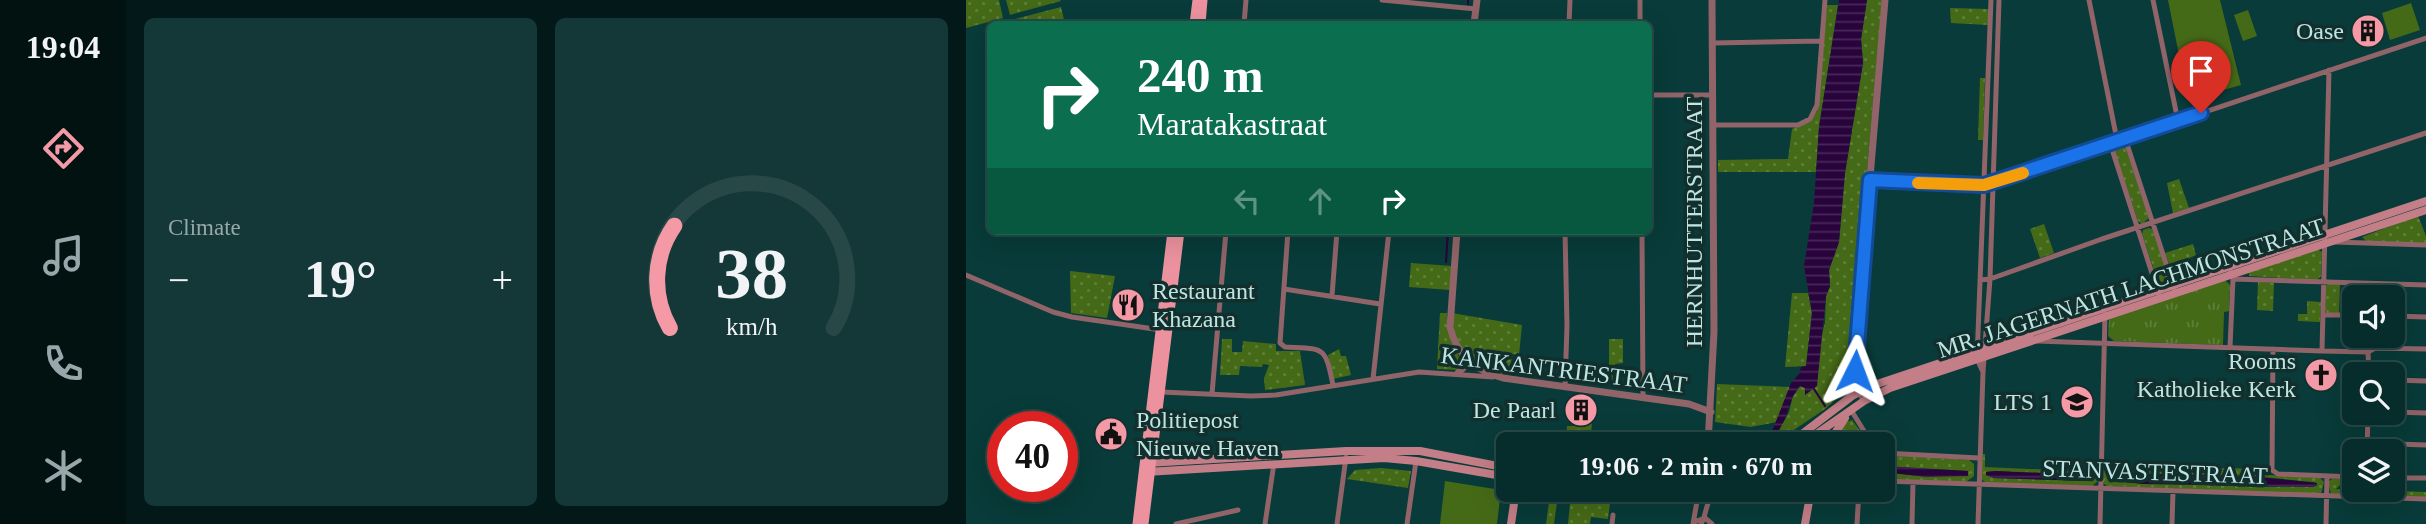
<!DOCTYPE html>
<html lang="en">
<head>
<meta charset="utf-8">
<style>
	:root { --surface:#062c2b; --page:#143837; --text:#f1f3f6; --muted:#98a7a9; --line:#274847; --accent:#f49aa7 }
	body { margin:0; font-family:Georgia,serif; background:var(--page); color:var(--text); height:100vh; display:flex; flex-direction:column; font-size:26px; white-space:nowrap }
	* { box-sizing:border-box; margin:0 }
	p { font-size:23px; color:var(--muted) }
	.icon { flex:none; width:38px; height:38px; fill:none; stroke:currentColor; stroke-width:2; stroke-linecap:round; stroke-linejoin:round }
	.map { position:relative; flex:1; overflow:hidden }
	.drawer { display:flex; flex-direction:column; gap:18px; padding:18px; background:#031818; width:840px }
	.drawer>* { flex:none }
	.hud { position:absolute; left:21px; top:21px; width:665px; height:214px; border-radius:10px; box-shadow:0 7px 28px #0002,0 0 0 2px var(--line); background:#0b6e4f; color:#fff; overflow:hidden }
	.fabs { position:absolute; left:1376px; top:285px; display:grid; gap:14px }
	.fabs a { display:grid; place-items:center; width:63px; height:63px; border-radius:10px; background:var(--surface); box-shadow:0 7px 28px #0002,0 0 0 2px var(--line); font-size:35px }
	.speed { position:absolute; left:21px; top:411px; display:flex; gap:14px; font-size:35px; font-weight:700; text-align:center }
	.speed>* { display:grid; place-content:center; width:91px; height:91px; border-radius:50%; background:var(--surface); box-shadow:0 7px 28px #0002,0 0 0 2px var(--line); line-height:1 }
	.speed .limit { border:10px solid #d22; background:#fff; color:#111 }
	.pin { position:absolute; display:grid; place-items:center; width:60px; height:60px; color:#fff; margin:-72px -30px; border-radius:50% 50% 50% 0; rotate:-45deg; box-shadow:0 0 7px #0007 }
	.pin .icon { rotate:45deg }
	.me { position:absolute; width:77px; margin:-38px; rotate:3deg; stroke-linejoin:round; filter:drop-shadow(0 0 5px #0008) }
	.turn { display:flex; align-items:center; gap:24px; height:147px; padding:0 35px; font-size:32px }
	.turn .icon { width:91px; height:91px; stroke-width:2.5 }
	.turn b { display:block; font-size:49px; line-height:60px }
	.lanes { display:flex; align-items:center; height:66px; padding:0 35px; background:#0003; justify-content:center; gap:35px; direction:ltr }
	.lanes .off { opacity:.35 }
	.big { font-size:52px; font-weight:700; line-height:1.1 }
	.drawer .tile { flex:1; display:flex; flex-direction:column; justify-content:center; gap:10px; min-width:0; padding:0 24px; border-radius:10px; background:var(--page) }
	.drawer .dial { align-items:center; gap:0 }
	.dial svg { height:182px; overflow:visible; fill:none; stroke:var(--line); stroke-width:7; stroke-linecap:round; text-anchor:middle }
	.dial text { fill:var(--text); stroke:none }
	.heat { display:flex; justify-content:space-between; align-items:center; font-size:38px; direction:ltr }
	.drawer .tiles { flex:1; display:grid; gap:18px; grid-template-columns:repeat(2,1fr) }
	.trip { position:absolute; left:530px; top:432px; width:399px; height:70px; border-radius:10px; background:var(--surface); box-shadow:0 7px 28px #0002,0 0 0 2px var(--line); font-weight:700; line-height:70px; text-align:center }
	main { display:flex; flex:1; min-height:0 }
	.tab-bar { display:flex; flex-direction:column; width:126px; justify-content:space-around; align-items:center; background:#021211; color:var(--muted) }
	.tab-bar .icon { width:49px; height:49px }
	.tab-bar .selected { color:var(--accent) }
	.tab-bar b { font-size:32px; color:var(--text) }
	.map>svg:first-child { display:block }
	.grass { fill:url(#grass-dots); fill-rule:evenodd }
	.park { fill:url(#park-tufts) }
	.garden { fill:#456a17 }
	.water { fill:url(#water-rules) }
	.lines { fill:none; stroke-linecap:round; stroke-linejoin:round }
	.stream { stroke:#29033c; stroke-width:2 }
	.minor { stroke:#906469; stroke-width:5 }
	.tertiary { stroke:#906469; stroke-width:7 }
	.secondary { stroke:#c37e87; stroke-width:8 }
	.primary { stroke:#eb929e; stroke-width:9 }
	.route-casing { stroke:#114b97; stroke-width:18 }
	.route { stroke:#1a73e8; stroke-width:12 }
	.slow { stroke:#f59e0b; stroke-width:12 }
	.labels { text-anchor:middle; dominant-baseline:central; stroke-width:7; stroke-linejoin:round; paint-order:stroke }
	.poi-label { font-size:24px; fill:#bde5e2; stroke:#132f2d; text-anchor:end }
	.street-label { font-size:24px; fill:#bde5e2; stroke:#132f2d }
</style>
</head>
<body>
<main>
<nav class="tab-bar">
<b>19:04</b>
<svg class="icon selected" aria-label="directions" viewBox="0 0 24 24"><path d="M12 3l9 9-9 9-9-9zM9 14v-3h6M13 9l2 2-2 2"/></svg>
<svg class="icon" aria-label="music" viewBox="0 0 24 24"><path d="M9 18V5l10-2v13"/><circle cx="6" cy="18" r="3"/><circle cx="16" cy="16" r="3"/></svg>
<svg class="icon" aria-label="phone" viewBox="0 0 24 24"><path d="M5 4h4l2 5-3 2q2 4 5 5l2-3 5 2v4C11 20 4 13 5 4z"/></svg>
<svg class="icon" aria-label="climate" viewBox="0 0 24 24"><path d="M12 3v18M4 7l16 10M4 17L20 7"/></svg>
</nav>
<section class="drawer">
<div class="tiles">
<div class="tile"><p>Climate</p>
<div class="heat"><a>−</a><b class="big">19°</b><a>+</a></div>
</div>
<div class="tile dial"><svg viewBox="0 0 100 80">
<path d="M14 69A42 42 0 1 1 86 69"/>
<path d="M14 69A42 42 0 0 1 16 24" stroke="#f49aa7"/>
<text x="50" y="56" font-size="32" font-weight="700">38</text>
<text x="50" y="72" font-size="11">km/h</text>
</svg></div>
</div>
</section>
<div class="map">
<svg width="1460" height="524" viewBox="0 0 1460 524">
	<defs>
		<pattern id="grass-dots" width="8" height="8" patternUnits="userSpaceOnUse" patternTransform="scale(1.75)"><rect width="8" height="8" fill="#456a17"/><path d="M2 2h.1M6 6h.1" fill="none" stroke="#5e7f38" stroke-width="1.8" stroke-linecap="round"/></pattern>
		<pattern id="park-tufts" width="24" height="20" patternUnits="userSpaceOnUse" patternTransform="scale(1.75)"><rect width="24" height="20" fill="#456a17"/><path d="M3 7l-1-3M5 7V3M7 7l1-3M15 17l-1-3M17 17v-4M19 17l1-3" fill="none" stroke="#5e7f38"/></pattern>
		<pattern id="water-rules" width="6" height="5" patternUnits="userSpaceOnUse" patternTransform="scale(1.75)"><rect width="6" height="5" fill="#29033c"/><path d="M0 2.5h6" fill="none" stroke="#462858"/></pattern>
	</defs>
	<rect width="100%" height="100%" fill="#083b39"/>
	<path class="grass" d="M0,0H33L37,18L0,28Z
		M40,0H94L95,1L44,15Z
		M901,0H916L882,389L859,409L807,444V441L823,412L827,396L834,386L840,388L839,393L859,323L860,296L864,286L863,270L873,242L879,173L897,63L895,39Z
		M861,5H872L853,127L850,172H752V160L822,159L826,129L847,117L851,111Z
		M95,7L99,24H46L45,20Z
		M984,8L1022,9V25L985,23Z
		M1014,78H1019L1017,140H1012Z
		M1155,146H1159L1183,218L1176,224L1172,221L1149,153V149Z
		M1213,179L1223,208L1207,213L1201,183Z
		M1450,216L1453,218L1460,236V243L1400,241L1396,237Z
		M1078,224L1088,253L1074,258L1064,229Z
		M1183,228L1186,229L1203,278L1201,283L1195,284L1192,282L1176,234L1177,230Z
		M1227,244L1230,255L1221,259L1227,276L1209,279L1199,253Z
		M1351,249L1356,252L1355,276L1351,280L1283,276V272Z
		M445,263L486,266L484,290L443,287Z
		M104,271L149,276L141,318L105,313Z
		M1292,282L1308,283L1307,311L1291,310Z
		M1362,284H1374L1373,313H1361L1359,310L1360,286Z
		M826,293H842L846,313L840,366L819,367Z
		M1341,301L1355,302L1354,322L1332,321V314H1341Z
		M474,313H481C480,337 490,345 496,366L494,370L471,369Z
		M486,313L556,325L553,355L546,354L544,375C511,372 486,348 486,313Z
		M256,339H266V352H276L277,341L310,344V351H334L339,385L299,390L298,378L303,365L297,364L296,367L274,366L273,375H254Z
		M643,339H657V363L649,364V386L643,385Z
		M373,349L375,356H380L385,375L367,379L362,355Z
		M751,384L824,387L811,422L785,427L749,422Z
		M619,411L627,412L624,444H608V440L600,439L601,426H617Z
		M886,420L904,444H865L880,422Z
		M1014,454H1019V467L1133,472L1132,481L1126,486L1021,483L1016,480ZM1029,471L1124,475L1127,477L1126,481L1028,478L1020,475L1021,472Z
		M917,455L1003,460L1008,464V476L1000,482L917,479V472L962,477L1002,471L917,466Z
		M1203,467L1302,469L1303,475L1354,478L1358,482L1355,494L1141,486L1137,483V470L1203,471ZM1182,474L1285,476L1347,482L1351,483V486L1294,487L1148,482L1144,476Z
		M415,468L445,471L442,488L381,479L389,470Z
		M1366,479H1388V482H1377L1370,489L1460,492V497L1365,494L1362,482Z
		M559,490L645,495L642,519L625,517L624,524H602L604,504L591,502L588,524H580L583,502L557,498Z"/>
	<path class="park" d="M1259,280L1264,285L1263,311L1258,312L1257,345L1148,341L1142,336L1143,319Z"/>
	<path class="garden" d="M1202,0H1254L1275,85L1222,100Z
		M1445,3L1454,30L1424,40L1416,13Z
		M1282,10L1291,36L1277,41L1268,15Z
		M479,481L535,490L531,524H474Z"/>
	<path class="water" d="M873,0H901L895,39L897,63L879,173L873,242L863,270L864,286L860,296L851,386L839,395V388L834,386L827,396L819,419L807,441V444H801L825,383L833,374L835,367L840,366L846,313L838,266L848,203L853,127Z
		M917,466L1002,471V476L962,477L917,472Z
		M1029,471L1124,475L1127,477L1126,481L1028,478L1020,475V472Z
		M1182,474L1285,476L1351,483L1348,487L1176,484L1144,480V476L1148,475Z"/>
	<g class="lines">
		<path class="stream" d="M502,4V0
			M480,262L482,231
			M848,389L859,406
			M876,433L881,444"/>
		<path class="minor" d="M416,0L510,9
			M674,0V24
			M1123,0L1151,140
			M1187,0L1212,121
			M278,24L280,0
			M603,24L604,0
			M747,43L856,41
			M682,95H747
			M747,125H832L844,119L851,105L859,0
			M1159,138L1208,288
			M1144,143L1194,298
			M904,180L1018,185L1027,183L1460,38
			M322,231L314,343L319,347C358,349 359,345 367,385
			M676,231L677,398
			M1369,242L1460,245
			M1263,267L1267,279L1264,347
			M0,275L87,312L106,317L195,330
			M1267,279L1460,285
			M1014,280L1024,279L1136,239L1460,133
			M318,289L414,304
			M366,296L371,231
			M1357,315H1388
			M1426,316L1460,317
			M1071,341L1356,351L1402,352L1409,348L1460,349
			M1307,349L1306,470L1312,474L1388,477
			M1356,351L1363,70
			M1402,352L1403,374
			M1017,372L1011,359L1025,0
			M407,379L423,231
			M1426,380L1460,381
			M599,387L601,325L599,231
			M195,392L285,396L310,395L453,372L527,377
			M246,394L260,231
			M885,410L906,444
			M1426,412L1460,413
			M1401,443L1460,445
			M1401,452L1402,413
			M917,453L1013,458
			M1426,478H1460
			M917,481L1460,499
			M728,522L739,518L746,524
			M210,524L272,510
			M299,524L308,463
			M371,524L380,457
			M441,524L450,461
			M646,524L647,515
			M727,524L733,490
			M735,524C741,514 739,504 747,494
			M891,524L893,490
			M946,524L947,482
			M1012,524L1017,372L1024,279L1033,0
			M1134,524L1139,314
			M1206,524L1207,491
			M1360,524L1361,476"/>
		<path class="tertiary" d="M508,24L511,0
			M491,231L484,327C491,356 509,370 537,378L723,404L745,412
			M492,373L500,365L497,356
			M898,401L890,379L889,355L919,0
			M742,444L748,332L746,0"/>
		<path class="secondary" d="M823,444L886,396L905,386L1460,201
			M836,444L898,401L924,388L1460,210
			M862,444L879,418
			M182,463L380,451H454L542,468
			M180,472L418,458L450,461L542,477
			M734,490L744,494L752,490
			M545,524L550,490
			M839,524L845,490"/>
		<path class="primary" d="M228,24L231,0
			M235,24L237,0
			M171,524L206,231
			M178,524L214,231"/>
	</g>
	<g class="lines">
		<defs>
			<path id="route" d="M889,371L904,180L1018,185L1235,113"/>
		</defs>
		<use href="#route" class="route-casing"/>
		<use href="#route" class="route"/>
		<path class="slow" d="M952,183L1018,185L1057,173"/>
	</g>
	<defs>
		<symbol id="building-disc" viewBox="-11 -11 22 22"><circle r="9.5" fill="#f49aa7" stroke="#132f2d"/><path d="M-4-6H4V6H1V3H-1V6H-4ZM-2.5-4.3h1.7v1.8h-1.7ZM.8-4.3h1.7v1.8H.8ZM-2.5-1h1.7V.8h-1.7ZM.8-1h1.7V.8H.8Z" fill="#111"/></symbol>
		<symbol id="restaurant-disc" viewBox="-11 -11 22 22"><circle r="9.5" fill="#f49aa7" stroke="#132f2d"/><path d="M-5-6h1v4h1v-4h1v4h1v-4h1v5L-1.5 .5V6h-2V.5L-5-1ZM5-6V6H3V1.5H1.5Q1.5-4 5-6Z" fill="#111"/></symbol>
		<symbol id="church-disc" viewBox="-11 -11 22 22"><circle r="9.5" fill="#f49aa7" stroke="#132f2d"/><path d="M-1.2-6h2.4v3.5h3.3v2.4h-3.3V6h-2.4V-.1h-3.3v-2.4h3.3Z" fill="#111"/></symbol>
		<symbol id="school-disc" viewBox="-11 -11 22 22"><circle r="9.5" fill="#f49aa7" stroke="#132f2d"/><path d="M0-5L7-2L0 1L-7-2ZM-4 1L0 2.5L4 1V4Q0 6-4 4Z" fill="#111"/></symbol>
		<symbol id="civic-disc" viewBox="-11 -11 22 22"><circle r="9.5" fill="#f49aa7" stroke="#132f2d"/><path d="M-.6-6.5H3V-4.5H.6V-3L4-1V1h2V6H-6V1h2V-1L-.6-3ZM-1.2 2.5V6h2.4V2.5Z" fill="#111"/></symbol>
	</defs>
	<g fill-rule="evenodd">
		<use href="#building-disc" x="1383" y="12" width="38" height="38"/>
		<use href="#restaurant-disc" x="143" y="286" width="38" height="38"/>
		<use href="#church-disc" x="1336" y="356" width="38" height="38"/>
		<use href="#school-disc" x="1092" y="383" width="38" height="38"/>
		<use href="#building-disc" x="596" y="391" width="38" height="38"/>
		<use href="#civic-disc" x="126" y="415" width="38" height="38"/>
	</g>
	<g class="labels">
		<g class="poi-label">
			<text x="1378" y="31">Oase</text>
			<text x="186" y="291" text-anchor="start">Restaurant<tspan x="186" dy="28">Khazana</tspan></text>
			<text x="1330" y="361">Rooms<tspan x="1330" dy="28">Katholieke Kerk</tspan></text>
			<text x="1086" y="402">LTS 1</text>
			<text x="590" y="410">De Paarl</text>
			<text x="170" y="420" text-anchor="start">Politiepost<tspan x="170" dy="28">Nieuwe Haven</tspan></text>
		</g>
		<g class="street-label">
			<text transform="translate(728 222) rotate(-90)">HERNHUTTERSTRAAT</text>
			<text transform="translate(1165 288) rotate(-18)">MR. JAGERNATH LACHMONSTRAAT</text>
			<text transform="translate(598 370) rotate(7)">KANKANTRIESTRAAT</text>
			<text transform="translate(1189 472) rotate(2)">STANVASTESTRAAT</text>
		</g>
	</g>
</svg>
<div class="fabs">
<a><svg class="icon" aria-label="sound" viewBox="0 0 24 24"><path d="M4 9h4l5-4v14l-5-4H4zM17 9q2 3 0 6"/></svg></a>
<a><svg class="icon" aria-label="search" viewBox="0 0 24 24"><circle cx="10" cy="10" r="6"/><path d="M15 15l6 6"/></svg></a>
<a><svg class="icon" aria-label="layers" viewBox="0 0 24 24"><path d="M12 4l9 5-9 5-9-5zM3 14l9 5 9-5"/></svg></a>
</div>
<div class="speed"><div class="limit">40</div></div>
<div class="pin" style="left:1235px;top:113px;background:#d93025"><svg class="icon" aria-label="arrive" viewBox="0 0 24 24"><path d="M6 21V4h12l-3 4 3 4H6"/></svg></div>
<svg class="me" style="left:889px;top:371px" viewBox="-20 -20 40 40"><path d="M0-17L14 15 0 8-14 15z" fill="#1a73e8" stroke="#fff" stroke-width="4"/></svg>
<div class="trip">19:06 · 2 min · 670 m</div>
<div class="hud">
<div class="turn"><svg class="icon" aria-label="right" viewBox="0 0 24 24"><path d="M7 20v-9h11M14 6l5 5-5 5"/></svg><div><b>240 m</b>Maratakastraat</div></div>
<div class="lanes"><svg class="icon off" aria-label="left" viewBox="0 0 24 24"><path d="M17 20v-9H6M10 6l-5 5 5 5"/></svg><svg class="icon off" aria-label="ahead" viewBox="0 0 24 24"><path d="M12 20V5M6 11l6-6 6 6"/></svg><svg class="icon" aria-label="right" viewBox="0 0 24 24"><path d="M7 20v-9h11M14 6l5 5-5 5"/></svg></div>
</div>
</div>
</main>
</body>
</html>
